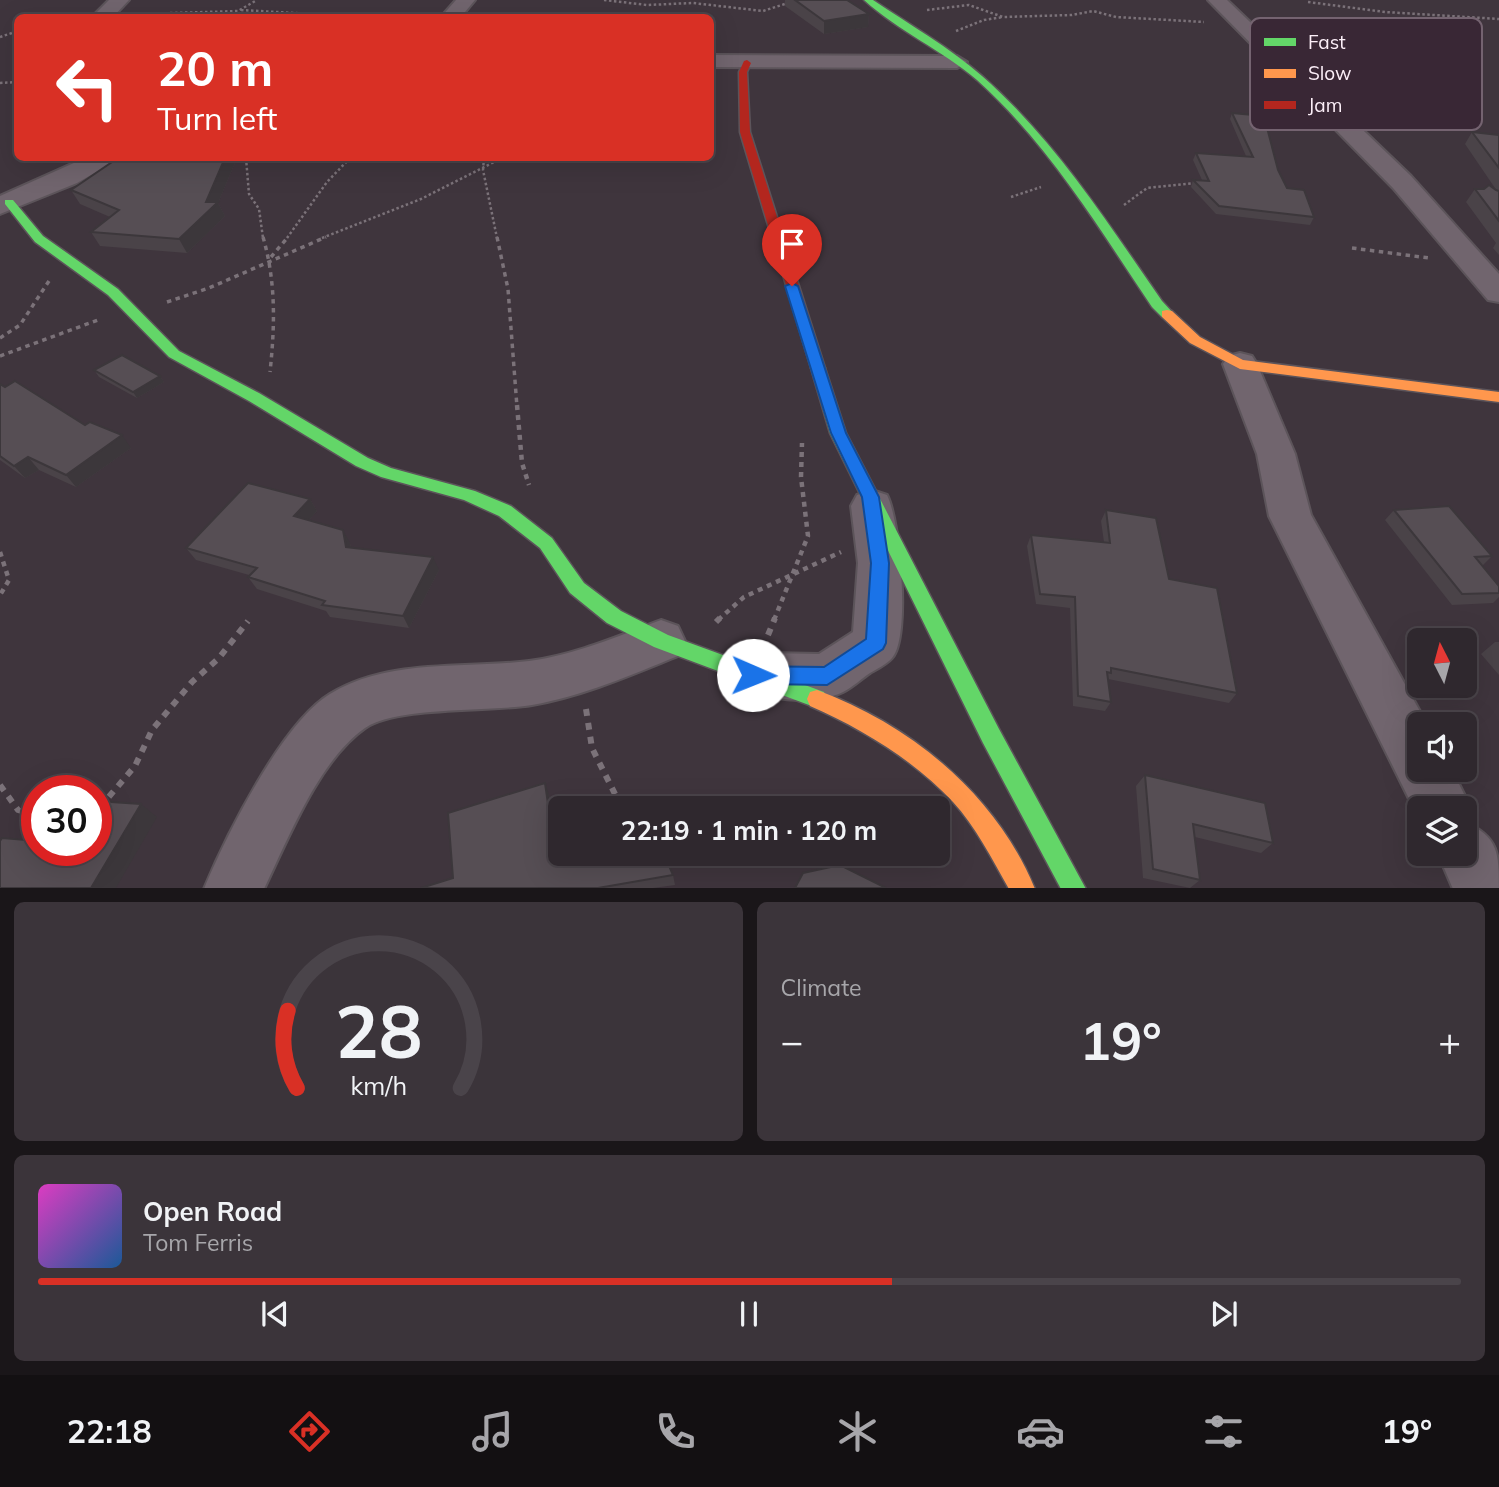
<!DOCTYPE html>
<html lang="en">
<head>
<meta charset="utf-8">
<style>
	:root { --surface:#2f282e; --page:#3b343a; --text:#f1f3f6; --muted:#a7a6aa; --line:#4a444a; --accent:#d93025 }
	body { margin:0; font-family:Mulish,sans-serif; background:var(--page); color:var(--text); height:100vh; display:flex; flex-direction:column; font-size:26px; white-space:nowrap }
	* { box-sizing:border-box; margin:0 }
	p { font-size:23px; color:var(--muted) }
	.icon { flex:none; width:38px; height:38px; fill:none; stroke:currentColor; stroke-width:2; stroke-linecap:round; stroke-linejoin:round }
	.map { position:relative; height:888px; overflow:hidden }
	.drawer { display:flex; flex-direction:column; gap:14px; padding:14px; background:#1a1619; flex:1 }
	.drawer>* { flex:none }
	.banner { position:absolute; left:14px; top:14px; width:700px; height:147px; border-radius:10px; box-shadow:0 7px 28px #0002,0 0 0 2px var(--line); background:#d93025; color:#fff; overflow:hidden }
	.needle { width:46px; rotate:354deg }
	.buttons { position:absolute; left:1407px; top:628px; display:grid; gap:14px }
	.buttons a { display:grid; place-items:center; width:70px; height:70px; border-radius:10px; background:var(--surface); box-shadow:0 7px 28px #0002,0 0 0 2px var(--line); font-size:35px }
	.speed { position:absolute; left:21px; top:775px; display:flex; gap:14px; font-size:35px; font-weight:700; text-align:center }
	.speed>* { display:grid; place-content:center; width:91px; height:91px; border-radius:50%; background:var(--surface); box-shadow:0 7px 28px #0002,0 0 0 2px var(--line); line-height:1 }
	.speed .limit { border:10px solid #d22; background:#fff; color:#111 }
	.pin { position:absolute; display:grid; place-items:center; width:60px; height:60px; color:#fff; margin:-72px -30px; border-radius:50% 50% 50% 0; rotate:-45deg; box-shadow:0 0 7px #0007 }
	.pin .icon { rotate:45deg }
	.me { position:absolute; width:77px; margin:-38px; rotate:91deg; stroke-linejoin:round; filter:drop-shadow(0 0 5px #0008) }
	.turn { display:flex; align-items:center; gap:24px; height:147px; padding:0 28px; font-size:32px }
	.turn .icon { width:91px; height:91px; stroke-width:2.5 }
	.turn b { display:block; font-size:49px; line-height:60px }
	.big { font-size:52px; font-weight:700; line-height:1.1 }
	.drawer .widget { flex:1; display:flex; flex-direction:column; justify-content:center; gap:10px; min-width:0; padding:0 24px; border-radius:10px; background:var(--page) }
	.drawer .dial { align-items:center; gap:0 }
	.dial svg { height:182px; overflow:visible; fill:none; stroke:var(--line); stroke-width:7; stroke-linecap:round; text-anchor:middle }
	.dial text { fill:var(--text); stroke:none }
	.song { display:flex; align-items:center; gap:21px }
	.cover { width:84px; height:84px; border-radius:10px; background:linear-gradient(135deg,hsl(310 70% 55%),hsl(210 70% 35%)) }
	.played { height:7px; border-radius:4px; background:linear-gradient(90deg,var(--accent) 60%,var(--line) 60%) }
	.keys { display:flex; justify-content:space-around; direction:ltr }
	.heat { display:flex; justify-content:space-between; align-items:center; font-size:38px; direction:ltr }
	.drawer .tiles { flex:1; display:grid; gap:14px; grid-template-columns:1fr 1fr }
	.widget:last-child { grid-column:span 2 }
	.trip { position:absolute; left:548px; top:796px; width:402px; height:70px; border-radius:10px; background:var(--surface); box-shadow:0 7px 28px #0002,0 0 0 2px var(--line); font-weight:700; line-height:70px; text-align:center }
	.tab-bar { display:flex; height:112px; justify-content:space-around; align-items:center; background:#131012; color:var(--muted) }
	.tab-bar .icon { width:49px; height:49px }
	.tab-bar .current { color:var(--accent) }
	.tab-bar b { font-size:32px; color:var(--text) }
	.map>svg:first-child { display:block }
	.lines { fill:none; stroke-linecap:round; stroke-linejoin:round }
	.street-casing { stroke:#5c545a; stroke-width:4 }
	.fast-casing { stroke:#5c545a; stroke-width:3 }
	.slow-casing { stroke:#5c545a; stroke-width:3 }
	.jam-casing { stroke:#5c545a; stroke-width:3 }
	.path-far3 { stroke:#7b7279; stroke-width:2.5; stroke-dasharray:2.5 2.5; stroke-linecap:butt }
	.path-far2 { stroke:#7b7279; stroke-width:3.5; stroke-dasharray:4.5 4.5; stroke-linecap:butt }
	.path-far1 { stroke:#7b7279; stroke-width:4.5; stroke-dasharray:5 5; stroke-linecap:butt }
	.path { stroke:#7b7279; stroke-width:6; stroke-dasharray:7 7; stroke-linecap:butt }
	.street { fill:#71656e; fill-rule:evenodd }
	.fast { fill:#63d668; fill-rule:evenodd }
	.slow { fill:#ff974d; fill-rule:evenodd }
	.jam { fill:#b3261e; fill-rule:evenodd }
	.wall { fill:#4a4348 }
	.shaded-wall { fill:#3c373b }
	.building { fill:#564e54; stroke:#3c373b; stroke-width:2 }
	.route { fill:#1a73e8; stroke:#114b97; stroke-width:2 }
	.key { fill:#392735; stroke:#746370; stroke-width:2 }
	.key-label { font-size:19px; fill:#fceff8 }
</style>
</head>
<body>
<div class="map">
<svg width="1499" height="889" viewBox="0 0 1499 889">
	<rect width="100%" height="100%" fill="#3f353d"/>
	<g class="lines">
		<defs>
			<path id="street" d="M109,0H129L112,18H91Z
				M456,0H475L460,18H440Z
				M1208,0H1227L1411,176L1499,274V302L1488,300L1393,188Z
				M710,55L957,56L967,62L957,68L710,67Z
				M85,158H116L112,163L77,183L0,214V196Z
				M1240,353L1252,356L1257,364L1295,454L1311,515L1427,724H1419V770H1452L1471,808L1465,822V808H1419V819L1269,516L1257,454L1223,364L1228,356Z
				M872,490L887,495C900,520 911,637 892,658C887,664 877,669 870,673C861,679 853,687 843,692C818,705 774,700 749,691L741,675L749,659L766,653L819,654L853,632L858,563L851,506L857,495Z
				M661,620L678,626L685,641L678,656C631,675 583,696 532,705C492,712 396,706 365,728C319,760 288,839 264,889H204C226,836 282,723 330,694C389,658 464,669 529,661C575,655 618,636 661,620Z
				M1465,822C1499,837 1499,854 1499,889H1453L1438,854H1465Z"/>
			<path id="fast" d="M864,0H873C910,25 949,47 982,76C1055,140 1107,222 1162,301L1174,314L1172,317H1162L1152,307C1098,227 1049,145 977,80C942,50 898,31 864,0Z
				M5,200H13L43,236L118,289L179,351L259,393L368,458L391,468L475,491L511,506L552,538L584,583L621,611L668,635L824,692L827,699L824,706L817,708L654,647L607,623L570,593L540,548L499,516L464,500L381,477L356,466L249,401L169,357L108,295L35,242L5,204Z
				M818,363L825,368L846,433L999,729L1086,889H1061L983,743L830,433L811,368Z"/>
			<path id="slow" d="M1167,310L1172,311L1200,337L1243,360L1499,392V402L1240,369L1190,343L1162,317V311Z
				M817,690C911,725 996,794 1035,889H1009C992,859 976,827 953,802C915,761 861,728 810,706L807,699L810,692Z"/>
			<path id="jam" d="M747,60L751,63L747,72L750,132L825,368L818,373L811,368L740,132L739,72L744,61Z"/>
		</defs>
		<use href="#street" class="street-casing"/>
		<use href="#fast" class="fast-casing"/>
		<use href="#slow" class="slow-casing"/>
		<use href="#jam" class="jam-casing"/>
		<path class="path-far3" d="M604,0L647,5L693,3L763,11L791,2
			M1308,2L1385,12L1499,19
			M241,10L385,18
			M927,10L969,5L1003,17L1072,15L1093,11L1116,17L1204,22
			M140,14L238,11L257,0
			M249,18L255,12
			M956,31L984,20L1003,17
			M0,37L18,31
			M0,83L18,82
			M246,158L249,194L259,209L263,238
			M484,158L483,170L497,238
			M1011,197L1041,187
			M1124,205L1147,188L1196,183
			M287,238L327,182L350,158
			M322,238L421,199L502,158"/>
		<path class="path-far2" d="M263,237C276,282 275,325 270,372
			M497,237L508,289L517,407
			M1352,248L1429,258
			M271,257L288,237
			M167,302L209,288L326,237
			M0,338L20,325L49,281
			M0,356L98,320"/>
		<path class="path-far1" d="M517,405L522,463L529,485
			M0,552L9,580L0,595
			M718,620L744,597L841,552
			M774,620L808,536L801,477L802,443"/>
		<path class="path" d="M716,622L720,618
			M768,635L775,618
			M586,709L592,748L622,808
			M0,785L18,810L37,816
			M96,800L107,799L135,766L152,730L192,682L219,658L248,621"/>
		<use href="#street" class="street"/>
		<use href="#fast" class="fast"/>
		<use href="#slow" class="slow"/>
		<use href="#jam" class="jam"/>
	</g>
	<path class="wall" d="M785,0H847L869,14L868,27L824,34L785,6Z
		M1232,113L1278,170L1287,188L1314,217L1310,225L1216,214L1191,187L1193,180H1202L1193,160L1196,153L1246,156L1230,119Z
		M1472,132L1499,135V255L1493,248L1496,243L1466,202L1475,189L1497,191L1465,144Z
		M118,158H237L218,203L225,216L187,253L100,246L91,232L110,217L80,204L71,190Z
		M94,370L160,376L164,382L137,398L99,377Z
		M0,384L85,425L131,448L76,487L39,470L25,478L0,460Z
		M310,499L317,511L309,520L350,543L351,548L439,570L409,628L330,617L326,611L257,589L248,577L249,575L196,560L186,548Z
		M1106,510L1169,579L1237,693L1229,703L1108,679L1111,702L1105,711L1073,706L1070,608L1036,604L1027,546L1031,535L1104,542L1101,521Z
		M1394,510L1492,556L1482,566L1499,586V597L1493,603L1452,605L1385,520Z
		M1495,642H1499V675L1481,654Z
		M1145,775L1273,843L1261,853L1195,837L1200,880L1190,888L1143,878L1136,786Z
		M549,794L558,850L673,875L675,885L653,888H421L453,878Z"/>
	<path class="shaded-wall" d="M869,14L868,27L824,34V21Z
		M225,158H237L218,203L225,216L187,253L179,239L206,202Z
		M160,376L164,382L137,398L133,392Z
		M122,435L131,448L76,487L66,475Z
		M28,457L39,470L25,478L14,466Z
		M310,499L317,511L302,528L294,516Z
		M343,530L350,543L353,559L346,547Z
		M433,557L439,570L409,628L403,616Z
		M545,783L549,794L559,861L555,852Z
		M141,804L157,817L116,888H91Z"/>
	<path class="building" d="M795,0H847L869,14L824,21Z
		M1232,113L1264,116L1278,170L1287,188L1304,190L1314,217L1219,206L1193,180L1209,181L1196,153L1253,157Z
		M1472,132L1499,135V168Z
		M118,158H225L206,202H218L179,239L91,232L119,210L71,190Z
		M1489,185L1496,190L1499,191V221L1475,189H1484Z
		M122,355L160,376L133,392L94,370Z
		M15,381L85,425L90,422L122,435L66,475L28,457L14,466L0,456V384L5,387Z
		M248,483L310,499L294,516L343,530L346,547L433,557L403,616L322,605L325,601L248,577L257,568L186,548Z
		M1449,506L1492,556L1475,557L1499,586V593L1462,594L1394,510Z
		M1106,510L1156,518L1169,579L1217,588L1237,693L1111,668V673L1107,672L1111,702L1078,696L1075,597L1040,594L1031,535L1110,543Z
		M1145,775L1265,803L1273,843L1193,824L1200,880L1153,869Z
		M545,783L555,852L560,849V854H664L673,875L598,888H421L453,878L448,813Z
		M96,801L141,804L91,888H0V841L2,838L26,840L37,825V850H96Z
		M840,865L886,888H795L803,873Z"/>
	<path class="route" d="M792,283L798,286L846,433L879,497L889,563L886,643L883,649L827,685L753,684L746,682L743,675L746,669L753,666L824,667L866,639L871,563L862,497L831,433L785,286Z"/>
	<rect x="1250" y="18" width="232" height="112" rx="10" class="key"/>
	<rect x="1264" y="38" width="32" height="8" fill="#63d668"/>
	<rect x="1264" y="69" width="32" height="9" fill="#ff974d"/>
	<rect x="1264" y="101" width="32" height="8" fill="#b3261e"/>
	<g class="key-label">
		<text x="1308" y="49">Fast</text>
		<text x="1308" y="80">Slow</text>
		<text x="1308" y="112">Jam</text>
	</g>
</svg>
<div class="buttons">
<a><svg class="needle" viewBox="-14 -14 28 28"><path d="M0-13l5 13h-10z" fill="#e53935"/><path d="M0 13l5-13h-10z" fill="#a7a6aa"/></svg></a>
<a><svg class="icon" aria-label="sound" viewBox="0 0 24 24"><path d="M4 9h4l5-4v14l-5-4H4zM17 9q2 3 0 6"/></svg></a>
<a><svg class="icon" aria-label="layers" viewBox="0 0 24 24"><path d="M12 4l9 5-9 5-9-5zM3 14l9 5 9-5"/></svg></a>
</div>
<div class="speed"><div class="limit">30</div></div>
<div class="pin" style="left:792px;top:286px;background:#d93025"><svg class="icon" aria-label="arrive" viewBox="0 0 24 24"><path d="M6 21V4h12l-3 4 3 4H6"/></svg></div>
<svg class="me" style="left:753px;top:675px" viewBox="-20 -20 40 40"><circle r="19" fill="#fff"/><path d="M0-13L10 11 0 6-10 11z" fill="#1a73e8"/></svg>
<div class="trip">22:19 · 1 min · 120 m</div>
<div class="banner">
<div class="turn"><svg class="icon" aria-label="left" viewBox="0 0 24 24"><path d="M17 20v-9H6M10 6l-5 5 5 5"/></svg><div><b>20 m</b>Turn left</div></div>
</div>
</div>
<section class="drawer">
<div class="tiles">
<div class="widget dial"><svg viewBox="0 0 100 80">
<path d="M14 69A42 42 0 1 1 86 69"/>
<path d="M14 69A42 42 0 0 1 10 35" stroke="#d93025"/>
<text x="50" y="56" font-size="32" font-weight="700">28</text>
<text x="50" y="72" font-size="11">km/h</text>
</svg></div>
<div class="widget"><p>Climate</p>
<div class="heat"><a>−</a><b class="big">19°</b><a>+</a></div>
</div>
<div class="widget">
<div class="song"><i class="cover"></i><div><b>Open Road</b><p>Tom Ferris</p></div></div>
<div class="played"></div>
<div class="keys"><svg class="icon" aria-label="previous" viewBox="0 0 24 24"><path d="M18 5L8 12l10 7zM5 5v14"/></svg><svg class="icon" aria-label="pause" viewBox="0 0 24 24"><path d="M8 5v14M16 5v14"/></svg><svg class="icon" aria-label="next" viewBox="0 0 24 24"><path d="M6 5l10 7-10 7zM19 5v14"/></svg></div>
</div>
</div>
</section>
<nav class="tab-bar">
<b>22:18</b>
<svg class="icon current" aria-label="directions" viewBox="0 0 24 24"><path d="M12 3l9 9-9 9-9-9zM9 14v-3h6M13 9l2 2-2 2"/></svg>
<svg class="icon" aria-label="music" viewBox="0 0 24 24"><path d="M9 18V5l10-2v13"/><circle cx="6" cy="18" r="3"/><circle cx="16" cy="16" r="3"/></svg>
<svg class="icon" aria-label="phone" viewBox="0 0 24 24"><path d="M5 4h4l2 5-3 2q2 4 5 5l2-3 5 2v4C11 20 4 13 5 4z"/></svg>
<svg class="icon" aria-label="climate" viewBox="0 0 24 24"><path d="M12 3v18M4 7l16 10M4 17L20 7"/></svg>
<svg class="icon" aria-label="car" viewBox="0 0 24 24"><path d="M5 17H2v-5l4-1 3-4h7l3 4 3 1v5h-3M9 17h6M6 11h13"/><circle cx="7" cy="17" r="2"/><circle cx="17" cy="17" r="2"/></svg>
<svg class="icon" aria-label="filters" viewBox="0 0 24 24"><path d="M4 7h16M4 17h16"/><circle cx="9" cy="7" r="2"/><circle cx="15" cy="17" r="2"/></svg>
<b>19°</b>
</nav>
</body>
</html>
